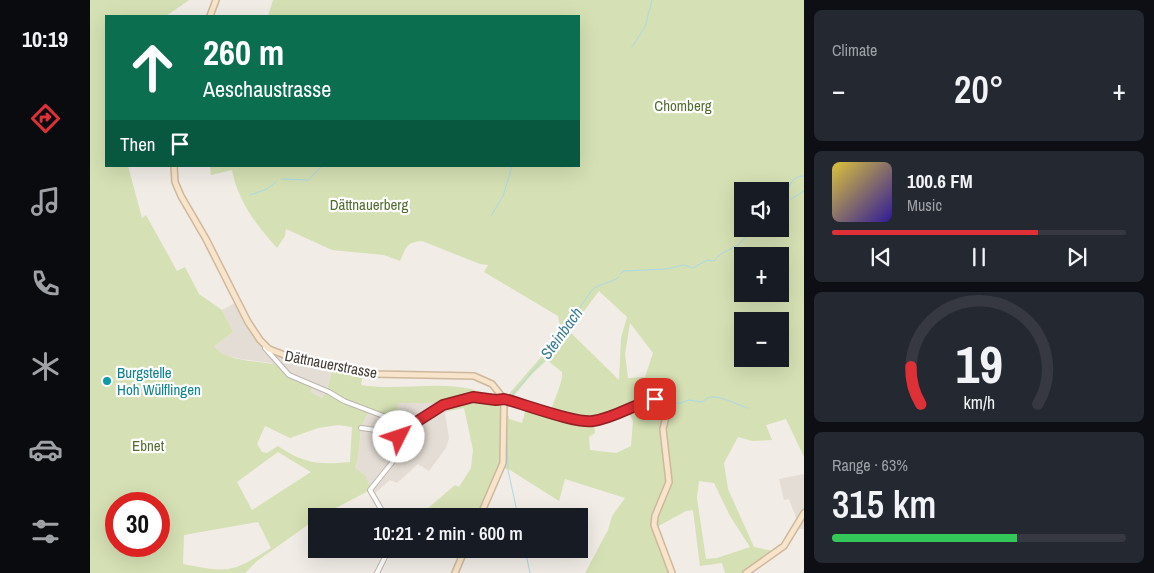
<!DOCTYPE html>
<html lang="en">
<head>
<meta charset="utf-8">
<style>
	:root { --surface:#171b24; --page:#242831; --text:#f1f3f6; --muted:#9ea1a6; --line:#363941; --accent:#df2f37 }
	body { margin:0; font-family:"Archivo Narrow",sans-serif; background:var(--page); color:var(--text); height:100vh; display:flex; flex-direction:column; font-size:19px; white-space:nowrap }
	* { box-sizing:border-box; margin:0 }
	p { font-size:16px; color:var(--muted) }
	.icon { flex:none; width:28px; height:28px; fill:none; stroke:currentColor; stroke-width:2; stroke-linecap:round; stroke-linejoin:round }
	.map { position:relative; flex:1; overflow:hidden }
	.side { display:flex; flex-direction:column; gap:10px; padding:10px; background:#0d0f14; width:350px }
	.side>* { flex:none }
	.banner { position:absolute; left:15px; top:15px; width:475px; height:152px; border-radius:0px; box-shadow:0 5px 20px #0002; background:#0b6e4f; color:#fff; overflow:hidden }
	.buttons { position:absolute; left:644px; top:182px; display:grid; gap:10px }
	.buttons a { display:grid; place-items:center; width:55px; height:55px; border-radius:0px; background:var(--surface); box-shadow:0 5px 20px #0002; font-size:25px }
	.speed { position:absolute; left:15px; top:492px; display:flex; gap:10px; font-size:25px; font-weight:700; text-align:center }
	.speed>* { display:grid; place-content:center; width:65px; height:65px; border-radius:50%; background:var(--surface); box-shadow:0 5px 20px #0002; line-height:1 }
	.speed .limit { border:8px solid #d22; background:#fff; color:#111 }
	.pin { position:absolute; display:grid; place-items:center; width:42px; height:42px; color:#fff; margin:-21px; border-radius:10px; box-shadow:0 2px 8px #0006 }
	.me { position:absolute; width:55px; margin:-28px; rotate:49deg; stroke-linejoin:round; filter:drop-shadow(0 0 4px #0008) }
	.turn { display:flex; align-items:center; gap:18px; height:105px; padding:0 15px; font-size:22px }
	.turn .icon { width:65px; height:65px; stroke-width:2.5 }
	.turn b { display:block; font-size:35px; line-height:42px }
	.then { display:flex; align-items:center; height:48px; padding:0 15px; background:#0003; gap:10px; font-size:19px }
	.big { font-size:38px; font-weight:600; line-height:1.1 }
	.side .card { flex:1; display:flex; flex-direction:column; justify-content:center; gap:8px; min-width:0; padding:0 18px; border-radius:8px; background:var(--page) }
	.side .dial { align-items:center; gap:0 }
	.dial svg { height:130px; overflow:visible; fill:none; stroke:var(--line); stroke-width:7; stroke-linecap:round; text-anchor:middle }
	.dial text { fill:var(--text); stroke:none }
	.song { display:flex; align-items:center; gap:15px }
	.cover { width:60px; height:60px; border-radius:8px; background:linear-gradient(135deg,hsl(50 70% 55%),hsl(250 70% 35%)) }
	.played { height:5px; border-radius:2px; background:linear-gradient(90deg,var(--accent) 70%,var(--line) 70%) }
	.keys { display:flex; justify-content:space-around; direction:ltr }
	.heat { display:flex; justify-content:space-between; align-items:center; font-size:28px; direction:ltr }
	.charge { height:8px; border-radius:4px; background:linear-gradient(90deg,#34c759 63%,var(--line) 0) }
	.trip { position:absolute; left:218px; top:508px; width:280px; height:50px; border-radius:0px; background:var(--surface); box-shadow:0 5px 20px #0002; font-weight:600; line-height:50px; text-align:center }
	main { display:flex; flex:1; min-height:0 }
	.tabs { display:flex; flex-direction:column; width:90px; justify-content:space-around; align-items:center; background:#090b0e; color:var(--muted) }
	.tabs .icon { width:35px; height:35px }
	.tabs .active { color:var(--accent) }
	.tabs b { font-size:22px; color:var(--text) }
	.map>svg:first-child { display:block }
	.residential { fill:#e4ddd5 }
	.education { fill:#e8ded2 }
	.green { fill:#d5e0b4; fill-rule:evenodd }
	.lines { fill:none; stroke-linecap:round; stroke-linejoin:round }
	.stream { stroke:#aad9e7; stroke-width:1 }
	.street-casing { stroke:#beb5ad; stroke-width:6 }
	.secondary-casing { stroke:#ceb89d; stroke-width:8 }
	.street { stroke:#fff; stroke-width:4 }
	.secondary { stroke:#f7e4ca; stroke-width:5 }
	.route-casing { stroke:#911f24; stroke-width:12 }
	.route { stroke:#df2f37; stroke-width:9 }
	.culture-dot { fill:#0f9aa8; stroke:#fff; stroke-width:2 }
	.labels { text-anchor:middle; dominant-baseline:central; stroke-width:4.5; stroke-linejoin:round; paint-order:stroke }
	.park-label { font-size:15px; fill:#536d31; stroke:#fff }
	.street-label { font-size:15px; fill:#433c36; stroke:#fff }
	.culture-label { font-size:15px; fill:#0d838f; stroke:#fff; text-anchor:start }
	.water-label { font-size:16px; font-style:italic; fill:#397e93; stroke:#fff }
</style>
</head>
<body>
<main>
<nav class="tabs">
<b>10:19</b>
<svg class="icon active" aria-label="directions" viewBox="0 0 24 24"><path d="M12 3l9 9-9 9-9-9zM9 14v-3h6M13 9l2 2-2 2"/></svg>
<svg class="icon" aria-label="music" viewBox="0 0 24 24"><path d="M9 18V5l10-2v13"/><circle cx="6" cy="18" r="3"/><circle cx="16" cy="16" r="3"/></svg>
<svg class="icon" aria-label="phone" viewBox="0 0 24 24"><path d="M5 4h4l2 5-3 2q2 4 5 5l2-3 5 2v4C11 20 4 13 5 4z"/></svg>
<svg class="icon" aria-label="climate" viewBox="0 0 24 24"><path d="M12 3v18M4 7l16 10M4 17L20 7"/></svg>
<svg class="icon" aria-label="car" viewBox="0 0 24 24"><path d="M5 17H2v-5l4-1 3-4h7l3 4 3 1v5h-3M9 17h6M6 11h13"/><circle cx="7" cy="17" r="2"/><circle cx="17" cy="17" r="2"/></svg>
<svg class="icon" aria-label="filters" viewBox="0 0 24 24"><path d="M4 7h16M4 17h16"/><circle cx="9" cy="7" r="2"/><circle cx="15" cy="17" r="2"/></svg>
</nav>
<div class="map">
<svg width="714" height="573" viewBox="0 0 714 573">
	<rect width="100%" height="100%" fill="#f1ece6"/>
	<path class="residential" d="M147,302L158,322L179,349L243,366L237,391L233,398L219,392L222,385L199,375L181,363L151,359L135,355L126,349L124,346L143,332L132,310Z
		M308,403H357L359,411L355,413L359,438L356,448L339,471L328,464L307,483L300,480L282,496L280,485L265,468L268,460L271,428L279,410Z
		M714,474V529H705L708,523L699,499L694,500L689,479Z"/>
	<path class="education" d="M323,414L326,423L309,433L299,418L303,415Z"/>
	<path class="green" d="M0,0H99L76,16H16V166H38L52,218L56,215L87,271L95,267L109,294L132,310L143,332L124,346C135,362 171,361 189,365L196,373L223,385L220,392L232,398L237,391L243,366L273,373L271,385C307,391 345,381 381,389C393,392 401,401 414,399V415L419,416V419L432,423L437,405L460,412C464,401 473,382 472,372L457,360L442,374L422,398L418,395L452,356L471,330L468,316L394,272L398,265L390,264L332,241C316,242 316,248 310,261L294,255L242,250L196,229L195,236L187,248C166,225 148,201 142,170L121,175L120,166H489V16H178L183,0H714V457L696,419L676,425L682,440L662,441L648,437L634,463L638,489L664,547L688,552L656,573H635L632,563L610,566L603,510L596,511L565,528L582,573H495L518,530L522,516L535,498L475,479L469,501L420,470L412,468L390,516H329L365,485L369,487L381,468L383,450L374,408L359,411L357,403H308L307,415L299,418L279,410L271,428L268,459L265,468L277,477L276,479L280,485V490L231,516H226V519L167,561L155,573H0ZM652,191H690V229H652ZM652,256H690V294H652ZM509,291L537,317L531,338L529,380L479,331ZM652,321H690V359H652ZM540,323L563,353L555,377L538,378L535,354ZM537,409L543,421L541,446L526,453L500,450L499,437L505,433L504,421ZM248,425L262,427L260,462C229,465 214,464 188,446L177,453L172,452L167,444L175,426L200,438L228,428ZM188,452L221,472L162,510L147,482ZM609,481L624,483L640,516L660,547L627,558L616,559L607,498ZM26,504H69V546H26ZM168,522L181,548C141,573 139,573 93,564L94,535Z"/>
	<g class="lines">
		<path class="stream" d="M542,47L555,27L562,0
			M191,179L218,180L232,166
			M160,195L177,189L186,182
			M701,199L714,191
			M690,202C701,194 696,176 714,176
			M401,216L413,196L422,166
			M530,274L534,271L576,269L594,265L603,268L617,260L624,261L631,254L648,245L663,229
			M420,397L457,355L502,290C510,283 522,283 529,277
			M576,403H591L599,400L611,402C614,401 616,399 618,398C626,393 649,406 658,408
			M416,412L418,468
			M418,470L428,516
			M435,549L440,573
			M712,573L714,571"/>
		<defs>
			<path id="street" d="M175,348L199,375L239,392L254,401L296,417L304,423L309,437L304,460L280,490L295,516
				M271,428L309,433L339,412L355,404L383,397L406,400L414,399
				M287,573L299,549"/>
			<path id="secondary" d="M120,16L126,0
				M84,166L85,182L91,196L116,239L158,322L170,340L179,349L197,356L284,374L384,376L402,384L414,399
				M414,399L486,420L500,421L515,418L563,399L573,403L577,412L573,429L579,482L565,516L564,525L582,573
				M390,516L413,463L414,399
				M365,573L375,549
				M656,573L694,546L714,513"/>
		</defs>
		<use href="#street" class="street-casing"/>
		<use href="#secondary" class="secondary-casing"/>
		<use href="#street" class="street"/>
		<use href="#secondary" class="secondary"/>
	</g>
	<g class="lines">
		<defs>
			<path id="route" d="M309,437V433L353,405L383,397L406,400L414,399C434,404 486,424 503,421C525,418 544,404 565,399"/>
		</defs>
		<use href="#route" class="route-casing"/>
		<use href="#route" class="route"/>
	</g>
	<circle class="culture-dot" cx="17" cy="381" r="5"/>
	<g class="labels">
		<g class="park-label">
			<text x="593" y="105">Chomberg</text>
			<text x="279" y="204">Dättnauerberg</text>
			<text x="58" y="445">Ebnet</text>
		</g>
		<g class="street-label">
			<text transform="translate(241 364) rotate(11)">Dättnauerstrasse</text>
		</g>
		<g class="culture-label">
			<text x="27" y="372">Burgstelle<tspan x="27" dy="17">Hoh Wülflingen</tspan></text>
		</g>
		<g class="water-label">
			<text transform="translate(471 333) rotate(-54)">Steinbach</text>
		</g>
	</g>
</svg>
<div class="buttons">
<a><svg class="icon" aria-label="sound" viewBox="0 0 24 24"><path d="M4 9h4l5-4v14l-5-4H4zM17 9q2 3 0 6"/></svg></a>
<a>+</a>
<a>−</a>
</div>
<div class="speed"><div class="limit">30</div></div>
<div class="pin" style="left:565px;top:399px;background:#d93025"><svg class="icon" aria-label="arrive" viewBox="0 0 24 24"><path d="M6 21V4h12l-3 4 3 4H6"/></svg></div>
<svg class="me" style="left:309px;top:437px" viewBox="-20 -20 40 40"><circle r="19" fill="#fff"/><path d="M0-13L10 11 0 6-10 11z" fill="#df2f37"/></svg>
<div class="trip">10:21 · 2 min · 600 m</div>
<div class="banner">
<div class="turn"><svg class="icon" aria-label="ahead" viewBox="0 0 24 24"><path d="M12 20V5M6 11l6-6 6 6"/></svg><div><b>260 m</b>Aeschaustrasse</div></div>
<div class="then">Then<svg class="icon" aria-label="arrive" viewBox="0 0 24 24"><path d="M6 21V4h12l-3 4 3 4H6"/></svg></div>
</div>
</div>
<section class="side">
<div class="card"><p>Climate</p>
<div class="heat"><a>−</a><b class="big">20°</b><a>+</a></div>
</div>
<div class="card">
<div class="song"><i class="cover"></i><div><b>100.6 FM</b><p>Music</p></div></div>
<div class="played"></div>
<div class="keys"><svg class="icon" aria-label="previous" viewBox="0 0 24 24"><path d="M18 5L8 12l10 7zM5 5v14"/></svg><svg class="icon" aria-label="pause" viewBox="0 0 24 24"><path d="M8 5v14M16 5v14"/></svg><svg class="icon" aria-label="next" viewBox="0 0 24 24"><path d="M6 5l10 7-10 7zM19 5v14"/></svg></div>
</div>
<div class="card dial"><svg viewBox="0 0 100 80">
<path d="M14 69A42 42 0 1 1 86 69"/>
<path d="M14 69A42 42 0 0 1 8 46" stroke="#df2f37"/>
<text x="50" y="56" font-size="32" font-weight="700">19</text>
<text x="50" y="72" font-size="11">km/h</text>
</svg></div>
<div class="card"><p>Range · 63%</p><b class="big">315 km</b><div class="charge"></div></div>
</section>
</main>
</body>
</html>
